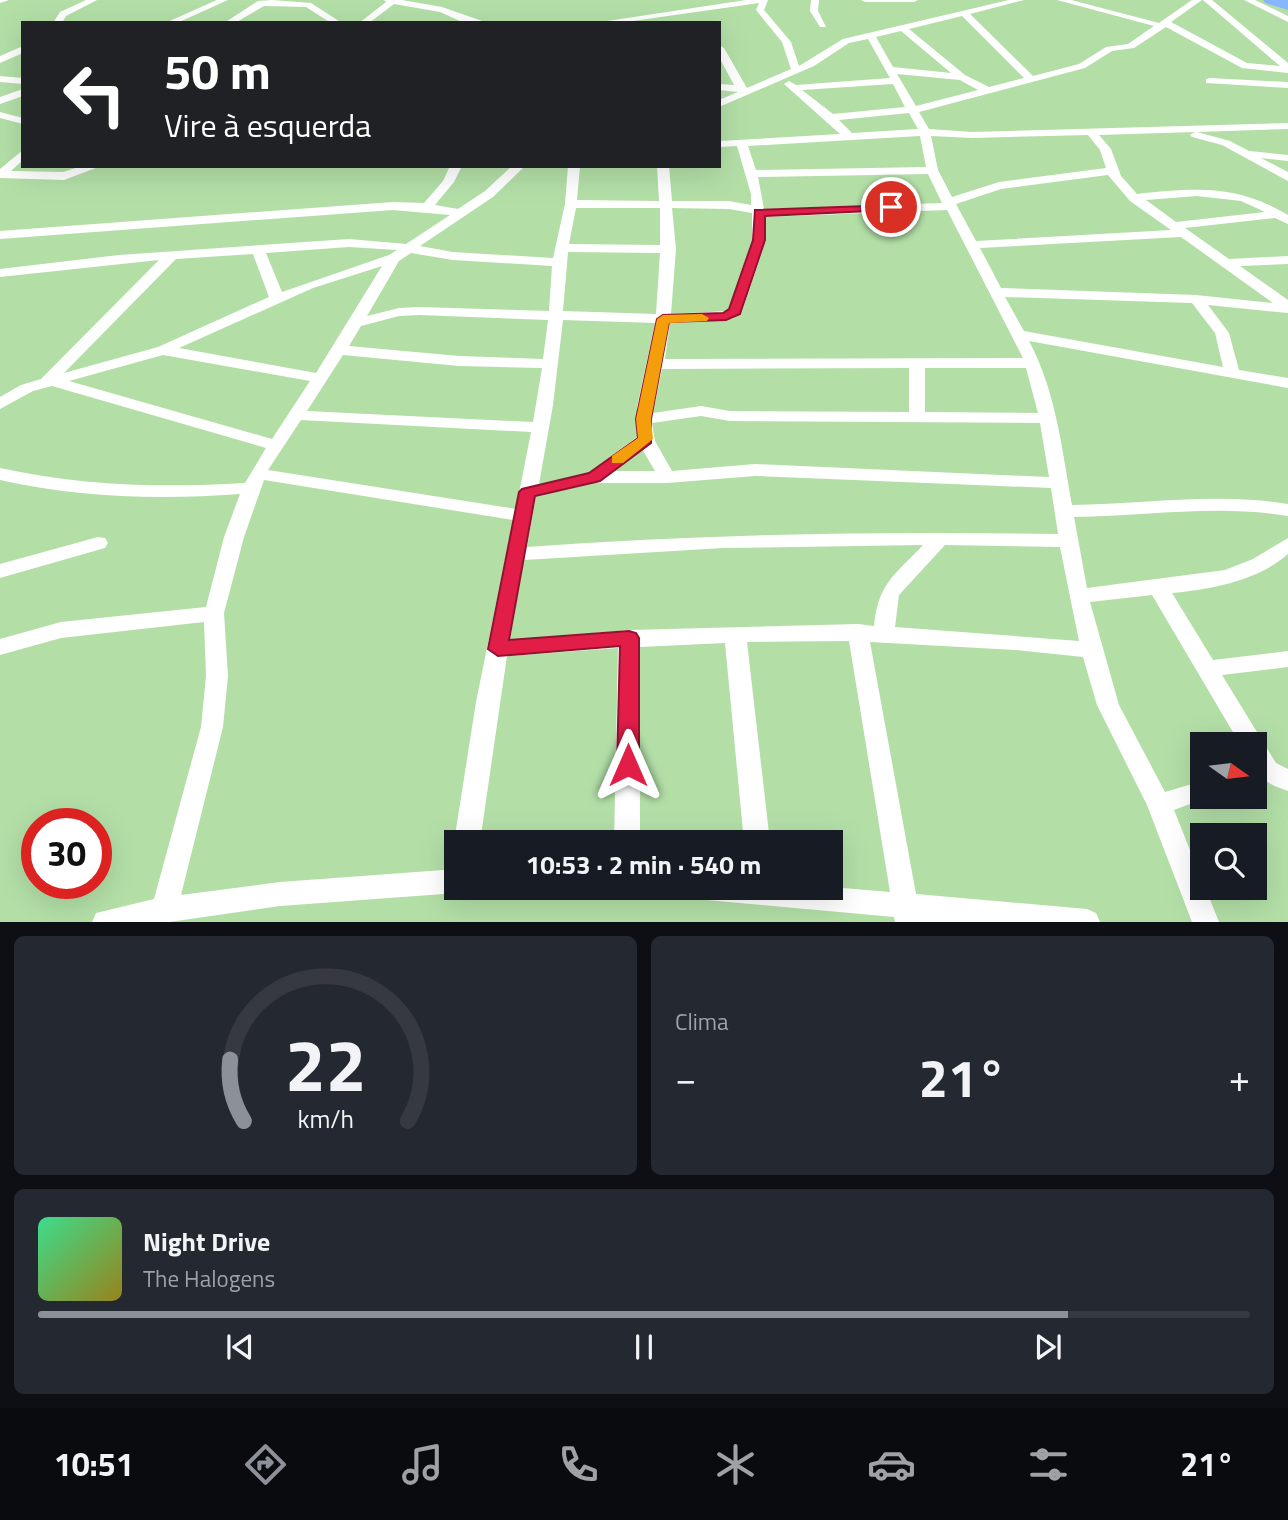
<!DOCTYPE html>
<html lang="pt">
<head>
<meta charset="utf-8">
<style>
	:root { --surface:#171b24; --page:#242831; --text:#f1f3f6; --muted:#9ea1a6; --line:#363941; --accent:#8c9099 }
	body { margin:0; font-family:"Titillium Web",sans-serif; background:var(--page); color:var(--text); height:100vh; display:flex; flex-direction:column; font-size:26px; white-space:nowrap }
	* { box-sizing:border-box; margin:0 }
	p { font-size:23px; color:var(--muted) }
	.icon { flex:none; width:38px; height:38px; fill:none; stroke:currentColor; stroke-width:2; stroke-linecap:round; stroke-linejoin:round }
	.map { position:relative; height:922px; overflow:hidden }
	.panel { display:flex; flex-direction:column; gap:14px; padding:14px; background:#0d0f14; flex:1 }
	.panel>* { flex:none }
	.top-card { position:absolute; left:21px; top:21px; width:700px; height:147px; border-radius:0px; box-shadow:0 7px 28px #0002; background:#202124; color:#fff; overflow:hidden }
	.needle { width:46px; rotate:104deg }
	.buttons { position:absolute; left:1190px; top:732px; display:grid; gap:14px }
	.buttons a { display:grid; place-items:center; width:77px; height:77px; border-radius:0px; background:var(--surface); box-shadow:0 7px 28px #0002; font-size:35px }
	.speed { position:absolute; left:21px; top:808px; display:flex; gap:14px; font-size:35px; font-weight:700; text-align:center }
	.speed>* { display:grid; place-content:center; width:91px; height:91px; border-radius:50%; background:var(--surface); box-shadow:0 7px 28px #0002; line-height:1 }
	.speed .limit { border:10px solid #d22; background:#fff; color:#111 }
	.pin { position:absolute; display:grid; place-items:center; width:60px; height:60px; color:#fff; margin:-30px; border:4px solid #fff; border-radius:50%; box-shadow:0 2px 7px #0007 }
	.me { position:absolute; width:77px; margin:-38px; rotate:0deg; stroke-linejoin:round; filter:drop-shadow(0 0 5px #0008) }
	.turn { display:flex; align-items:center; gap:24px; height:147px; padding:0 28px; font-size:32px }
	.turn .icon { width:91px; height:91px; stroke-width:2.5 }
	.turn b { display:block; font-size:49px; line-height:60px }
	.big { font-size:52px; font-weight:700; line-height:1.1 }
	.panel .card { flex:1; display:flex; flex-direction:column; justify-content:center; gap:10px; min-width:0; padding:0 24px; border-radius:10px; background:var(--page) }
	.panel .dial { align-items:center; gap:0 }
	.dial svg { height:182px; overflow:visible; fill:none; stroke:var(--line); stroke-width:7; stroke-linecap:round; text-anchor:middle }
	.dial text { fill:var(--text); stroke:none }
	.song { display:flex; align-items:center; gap:21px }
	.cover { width:84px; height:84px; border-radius:10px; background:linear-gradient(135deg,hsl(150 70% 55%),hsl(50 70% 35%)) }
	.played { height:7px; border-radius:4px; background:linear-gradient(90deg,var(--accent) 85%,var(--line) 85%) }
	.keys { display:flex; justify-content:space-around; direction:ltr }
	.heat { display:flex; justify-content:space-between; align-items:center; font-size:38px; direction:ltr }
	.panel .tiles { flex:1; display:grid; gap:14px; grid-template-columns:1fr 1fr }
	.card:last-child { grid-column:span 2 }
	.trip { position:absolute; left:444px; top:830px; width:399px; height:70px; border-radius:0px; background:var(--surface); box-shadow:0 7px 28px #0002; font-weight:700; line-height:70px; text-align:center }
	.tab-bar { display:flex; height:112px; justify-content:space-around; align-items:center; background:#090b0e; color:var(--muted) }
	.tab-bar .icon { width:49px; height:49px }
	.tab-bar .current { color:var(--accent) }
	.tab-bar b { font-size:32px; color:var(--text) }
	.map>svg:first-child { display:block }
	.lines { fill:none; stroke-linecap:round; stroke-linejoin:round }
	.river { fill:#87b6ff; fill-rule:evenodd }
	.minor { fill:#fff; fill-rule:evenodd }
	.route { fill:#e11d48; stroke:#92132f; stroke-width:2 }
	.slow { fill:#f59e0b }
</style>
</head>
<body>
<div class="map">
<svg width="1288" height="922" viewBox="0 0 1288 922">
	<rect width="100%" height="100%" fill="#b3dfa7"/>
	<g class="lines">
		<path class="river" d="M1263,0H1288V10L1265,3Z"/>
		<path class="minor" d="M0,0H9L0,3Z
			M86,0H97L66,16L62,23H53L60,12Z
			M217,0H228L177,23H165Z
			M272,0L311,3L342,23H331L306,7L264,6L235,23H224L258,1Z
			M384,0H402L442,7L488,23L462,22L440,12L394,4L369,23H359L386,2Z
			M746,0H768L764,10L791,42L799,66L843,39L1009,0H1024L970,14L1033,76L1079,64L1106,47L1128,44L1154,26L1057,0H1071L1159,23L1192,0H1202L1171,22L1247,63L1280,66L1203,0H1212L1288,63V73L1242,68L1166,27L1134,48L1112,51L1085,68L919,112L929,129L972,132L1288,123V129L1197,132L1230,141L1249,151L1288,155V161L1261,158L1288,172V181L1222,145L1192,137L1190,135L1195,132L1099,135L1111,149L1121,176L1137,194C1196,188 1236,184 1288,215V224L1275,218L1185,228L1229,259L1288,256V264L1240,266L1288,300V313L1208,305L1229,333L1239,370L1288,378V388L1029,341C1056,391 1062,450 1072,505C1145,504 1215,492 1288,504V516C1216,504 1146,516 1074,517L1087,588L1225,570L1253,559L1288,538V554C1257,581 1212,589 1172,593L1213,660L1288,651V667L1222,675L1276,763L1288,769V791C1258,781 1255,774 1255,744H1240L1152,595L1090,602L1119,705L1165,792L1202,781V796H1211L1174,810L1202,880V887H1205L1219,922H1192L1147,805L1097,705L1083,657L1015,650L870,642L916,894L1087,909L1096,913L1100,922H895L894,917L696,899L687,895L683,887H831L890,892L849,641L747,642L770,842H744L725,643L640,647V842H614L618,648L507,656L480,842H457V847L454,842L476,702L513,520L264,480L244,537L224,613L228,676L223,727L181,895L280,882L457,869V887H467L457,893L280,906L169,922H92L96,913L154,899L201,727L206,676L204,622L61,638L0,655V639L61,622L206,607L224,537L240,494C159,500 80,498 0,480V468C82,486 162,488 245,483L266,448L52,386L33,391L0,409V397L21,385L41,379L159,260L0,277V269L119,255L349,239L406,244L450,215L393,210L0,239V231L393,202L424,203L443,181L450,166H462L454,182L435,205L458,209L485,191L512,166H525L493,197L420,246L453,252L553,258L565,204L568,166H580L577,200L659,201L657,166H669L672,201H729L751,205V194L737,146L719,147V141L840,134L784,84L789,81L796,85L890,78L868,39L849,43L814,66L719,107V100L738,92L719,90V84L734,85L719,57V45L724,48L747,88L791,69L782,42L756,10L759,3L619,23H594ZM962,16L1024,78L989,87L965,75L909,29ZM901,31L951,73L893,67L876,37ZM897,74L960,80L978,90L916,106ZM893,84L905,107L833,114L802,90ZM909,113L918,129L852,133L839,120ZM1088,135L1100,150L1106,168L999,182L952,197L938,170L931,136L972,138ZM920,136L926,167L756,170L748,146ZM928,174L942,203L764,209L758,177ZM1108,175L1130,201L1171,230L976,241L956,204L1001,189ZM1197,196L1241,201L1265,212L1176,222L1146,200ZM576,208H660V245L569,244ZM672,208L729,209L752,213V240L728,311L671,314L676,249ZM947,210L1023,358L665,359L670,323L732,319L742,312L766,240L764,217ZM1181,237L1273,303L1196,295L1001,288L980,248ZM349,247L397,250L389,255L282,292L266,253ZM568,252L660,253L656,314L563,311ZM411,253L453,260L552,266L549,311L419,307L399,308L367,316L399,261ZM253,254L269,297L158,347L64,373L176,259ZM382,266L316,373L179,348L313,288ZM1005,297L1192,303L1215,333L1223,367L1024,331ZM419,315L548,320L543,359L459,356L349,346L361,326L399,316ZM563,320L655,323L637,407V437L588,473L539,484L553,405ZM163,355L310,381L272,439L69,381ZM343,355L459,366L542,368L533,422L307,411ZM909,368V412L730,411L701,406L653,413L662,369ZM925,368H1026L1038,413L925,412ZM701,416L730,421L1040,423L1049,477L755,464L672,471L655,441L652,423ZM301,420L531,432L516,509L268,470ZM642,449L655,471H613ZM755,476L1051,488L1058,534C881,531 704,534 527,547L536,496L594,483H667ZM923,545C895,575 878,583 874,626L858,624L629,630L510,640L524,560L723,548ZM945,545L1060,547L1079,641L895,627L899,595Z
			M811,0H819L818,11L826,27H820L810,11Z
			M861,0H918L914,2H865Z
			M1244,0H1255L1288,16V22Z
			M23,46V53L0,63V56Z
			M0,76L23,78V84L0,82Z
			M1210,78L1288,82V88L1206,83V79Z
			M23,89V96L0,104V97Z
			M0,112L23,118V124L0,118Z
			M23,150V160L11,171L63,172L82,166H101L64,180L0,178V169Z
			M98,537L105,538L108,543L105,548L0,578V564Z"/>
	</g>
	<path class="route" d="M895,205L897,207L891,210L765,216V240L740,314L726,320L669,322L651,419V443L600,481L535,496L509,640L629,631L636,633L639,638V765L636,772L628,774L620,772L617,765L620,646L498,656L488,649L519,492L522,489L589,473L638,438L636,419L657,319L663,315L723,313L729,309L753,240L755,210Z"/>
	<path class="slow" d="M702,314L709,318L707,321L669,323L651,419L653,439L623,463H612V456L638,438L636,419L657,319L663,315Z"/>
</svg>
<div class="buttons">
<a><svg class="needle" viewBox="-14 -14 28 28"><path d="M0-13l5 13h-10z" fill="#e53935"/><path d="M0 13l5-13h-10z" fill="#9ea1a6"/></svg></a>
<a><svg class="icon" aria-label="search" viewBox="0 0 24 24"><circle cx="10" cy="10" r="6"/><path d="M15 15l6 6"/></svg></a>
</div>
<div class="speed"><div class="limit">30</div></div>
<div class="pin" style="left:891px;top:207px;background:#d93025"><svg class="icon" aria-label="arrive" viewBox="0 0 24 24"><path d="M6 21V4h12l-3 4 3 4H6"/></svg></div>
<svg class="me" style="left:628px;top:765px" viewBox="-20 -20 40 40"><path d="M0-17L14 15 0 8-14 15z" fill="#e11d48" stroke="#fff" stroke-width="4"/></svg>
<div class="trip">10:53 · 2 min · 540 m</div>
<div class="top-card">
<div class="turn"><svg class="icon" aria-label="left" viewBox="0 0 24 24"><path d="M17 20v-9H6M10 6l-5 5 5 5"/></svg><div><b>50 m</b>Vire à esquerda</div></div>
</div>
</div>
<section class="panel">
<div class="tiles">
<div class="card dial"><svg viewBox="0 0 100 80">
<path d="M14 69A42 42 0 1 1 86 69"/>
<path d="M14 69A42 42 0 0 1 8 42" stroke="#8c9099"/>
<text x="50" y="56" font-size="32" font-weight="700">22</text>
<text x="50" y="72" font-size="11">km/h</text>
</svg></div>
<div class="card"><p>Clima</p>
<div class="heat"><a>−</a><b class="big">21°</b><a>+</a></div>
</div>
<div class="card">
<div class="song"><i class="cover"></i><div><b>Night Drive</b><p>The Halogens</p></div></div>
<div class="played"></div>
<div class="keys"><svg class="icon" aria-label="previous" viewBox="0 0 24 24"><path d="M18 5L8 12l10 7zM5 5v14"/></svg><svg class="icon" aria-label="pause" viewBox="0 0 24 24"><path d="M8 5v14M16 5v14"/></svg><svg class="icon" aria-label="next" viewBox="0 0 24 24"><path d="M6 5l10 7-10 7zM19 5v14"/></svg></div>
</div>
</div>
</section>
<nav class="tab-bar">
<b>10:51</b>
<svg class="icon current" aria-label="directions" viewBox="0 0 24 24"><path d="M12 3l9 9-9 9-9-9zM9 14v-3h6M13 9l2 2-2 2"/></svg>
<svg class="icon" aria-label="music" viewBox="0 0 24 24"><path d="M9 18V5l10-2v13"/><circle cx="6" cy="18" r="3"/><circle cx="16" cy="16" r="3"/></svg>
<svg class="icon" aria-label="phone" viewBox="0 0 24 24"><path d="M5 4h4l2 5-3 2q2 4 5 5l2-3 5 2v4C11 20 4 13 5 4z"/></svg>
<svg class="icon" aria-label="climate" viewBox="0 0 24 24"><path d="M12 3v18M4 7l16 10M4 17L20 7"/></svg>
<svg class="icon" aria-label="car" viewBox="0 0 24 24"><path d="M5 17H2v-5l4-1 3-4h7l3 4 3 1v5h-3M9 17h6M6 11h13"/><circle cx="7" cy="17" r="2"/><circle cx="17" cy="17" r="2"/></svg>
<svg class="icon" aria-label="filters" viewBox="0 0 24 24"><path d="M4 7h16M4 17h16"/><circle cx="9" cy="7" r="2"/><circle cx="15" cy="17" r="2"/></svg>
<b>21°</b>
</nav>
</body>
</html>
